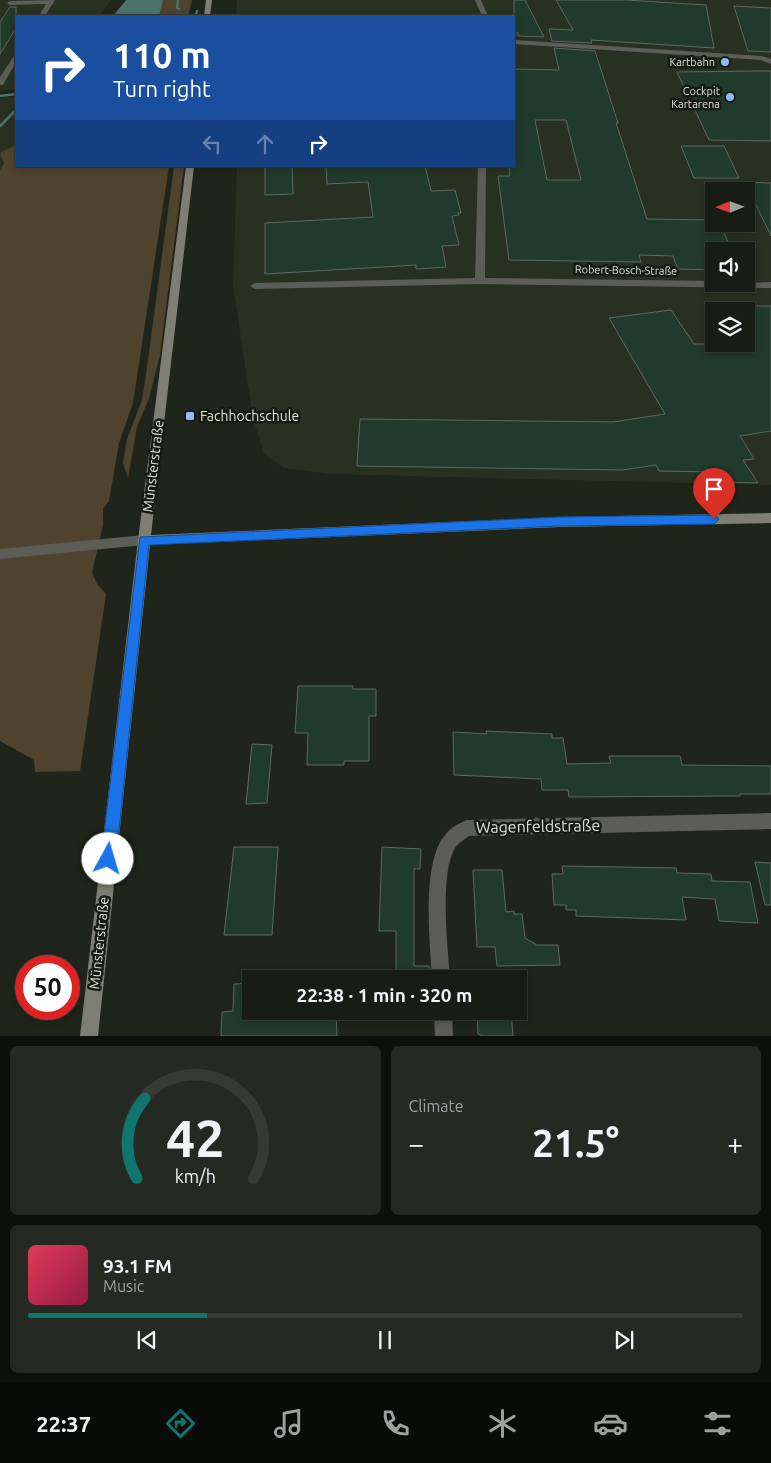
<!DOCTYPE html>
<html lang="en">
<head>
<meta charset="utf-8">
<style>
	:root { --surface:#171c14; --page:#242922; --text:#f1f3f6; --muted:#9ea1a0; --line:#363a34; --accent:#0f766e }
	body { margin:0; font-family:Ubuntu,sans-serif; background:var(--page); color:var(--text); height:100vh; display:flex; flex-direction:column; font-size:19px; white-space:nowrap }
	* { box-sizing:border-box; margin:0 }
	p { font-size:16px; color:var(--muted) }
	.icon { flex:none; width:28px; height:28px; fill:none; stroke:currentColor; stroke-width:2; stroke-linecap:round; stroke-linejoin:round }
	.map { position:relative; height:1036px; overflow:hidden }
	.sheet { display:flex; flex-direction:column; gap:10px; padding:10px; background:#0d0f0b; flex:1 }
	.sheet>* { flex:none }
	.top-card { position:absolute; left:15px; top:15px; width:500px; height:152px; border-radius:0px; box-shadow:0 2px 8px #0003,0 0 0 1px var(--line); background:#1a4fa0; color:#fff; overflow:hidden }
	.needle { width:32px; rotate:269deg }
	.fabs { position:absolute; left:705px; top:182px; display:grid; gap:10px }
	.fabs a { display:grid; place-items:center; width:50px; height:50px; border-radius:0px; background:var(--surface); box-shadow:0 2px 8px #0003,0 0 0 1px var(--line); font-size:25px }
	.speed { position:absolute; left:15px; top:955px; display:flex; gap:10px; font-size:25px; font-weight:700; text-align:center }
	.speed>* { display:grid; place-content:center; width:65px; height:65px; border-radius:50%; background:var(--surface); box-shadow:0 2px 8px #0003,0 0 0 1px var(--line); line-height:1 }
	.speed .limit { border:8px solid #d22; background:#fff; color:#111 }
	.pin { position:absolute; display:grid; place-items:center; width:42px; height:42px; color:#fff; margin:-51px -21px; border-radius:50% 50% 50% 0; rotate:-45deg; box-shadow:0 0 5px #0007 }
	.pin .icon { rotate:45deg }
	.me { position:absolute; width:55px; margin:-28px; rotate:6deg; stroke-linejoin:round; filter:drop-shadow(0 0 4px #0008) }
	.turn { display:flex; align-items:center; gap:18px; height:105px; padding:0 15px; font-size:22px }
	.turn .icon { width:65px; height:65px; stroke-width:2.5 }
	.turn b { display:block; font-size:35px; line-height:42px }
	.lanes { display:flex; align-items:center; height:48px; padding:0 15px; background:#0003; justify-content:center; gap:25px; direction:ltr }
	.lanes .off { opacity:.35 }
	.big { font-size:38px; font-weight:600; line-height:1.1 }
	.sheet .widget { flex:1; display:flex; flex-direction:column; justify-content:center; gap:8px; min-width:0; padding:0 18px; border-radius:8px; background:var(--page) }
	.sheet .dial { align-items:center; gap:0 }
	.dial svg { height:130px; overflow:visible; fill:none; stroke:var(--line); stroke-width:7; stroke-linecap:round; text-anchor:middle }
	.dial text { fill:var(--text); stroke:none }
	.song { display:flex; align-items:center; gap:15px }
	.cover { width:60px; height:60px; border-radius:8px; background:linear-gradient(135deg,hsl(350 70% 55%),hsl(340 70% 35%)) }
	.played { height:5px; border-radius:2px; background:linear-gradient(90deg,var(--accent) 25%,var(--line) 25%) }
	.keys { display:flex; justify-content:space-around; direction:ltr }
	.heat { display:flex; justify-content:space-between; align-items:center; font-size:28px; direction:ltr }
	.sheet .tiles { flex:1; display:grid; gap:10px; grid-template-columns:1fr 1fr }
	.widget:last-child { grid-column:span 2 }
	.trip { position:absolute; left:242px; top:970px; width:285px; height:50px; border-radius:0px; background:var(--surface); box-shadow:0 2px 8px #0003,0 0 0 1px var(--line); font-weight:600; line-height:50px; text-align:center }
	.tab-bar { display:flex; height:80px; justify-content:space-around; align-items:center; background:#090b08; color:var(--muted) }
	.tab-bar .icon { width:35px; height:35px }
	.tab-bar .on { color:var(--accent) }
	.tab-bar b { font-size:22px; color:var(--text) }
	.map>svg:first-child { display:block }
	.built { fill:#283121; fill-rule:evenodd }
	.green { fill:#4f432e }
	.water { fill:#4d716b }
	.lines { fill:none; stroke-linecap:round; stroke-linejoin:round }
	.stream { stroke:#4d716b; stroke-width:2.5 }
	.building { fill:#203a2b; stroke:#5c6a61; fill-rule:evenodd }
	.street { fill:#5d5d57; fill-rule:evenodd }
	.secondary { fill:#7e7e74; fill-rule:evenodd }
	.route { fill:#1a73e8; stroke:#114b97 }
	.poi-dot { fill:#90b8fd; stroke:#151b11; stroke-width:2 }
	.labels { text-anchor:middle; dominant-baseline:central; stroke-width:5; stroke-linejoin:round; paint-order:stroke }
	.far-poi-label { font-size:11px; fill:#dde2da; stroke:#151b11; text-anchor:end }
	.far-street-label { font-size:11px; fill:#dde2da; stroke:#151b11 }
	.poi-label { font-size:14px; fill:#dde2da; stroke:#151b11; text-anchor:start }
	.street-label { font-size:14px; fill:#dde2da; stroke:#151b11 }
	.near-street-label { font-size:16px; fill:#dde2da; stroke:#151b11 }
</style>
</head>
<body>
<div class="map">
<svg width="771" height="1036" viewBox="0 0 771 1036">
	<rect width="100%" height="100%" fill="#1f251a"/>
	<path class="built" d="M0,0H111L100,16H16V89L0,91Z
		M237,0H771V485L330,474L284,468L264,454L253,418L233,285L237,166H514V16H236ZM714,191H746V224H714ZM714,251H746V284H714ZM714,311H746V344H714Z
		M16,96V146L0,191V98Z"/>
	<path class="green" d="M163,0H192L188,16H159Z
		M16,145V166H169L133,403L119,443L109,501L103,509V525L92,573L97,584L106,594L80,771L35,772L34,760L0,741V170L4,163L0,153Z
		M174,166H184L160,355L149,398L137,427L128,478L123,463L127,439L142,400L145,382Z"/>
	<path class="water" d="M126,0H163L159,16H113Z"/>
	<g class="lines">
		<path class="stream" d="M178,0L177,8L179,9
			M196,16L197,11
			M0,96L16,94
			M0,126L16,110"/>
	</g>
	<path class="building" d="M514,0H525L544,37L518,36V33H514Z
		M556,0H626L706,5L714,48L591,40L592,43L552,41L549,29L573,30Z
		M734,6L771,8V52L748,51Z
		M10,7H16V28L0,54V22Z
		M554,48L595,51L618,123H616L647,219L714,220V224H720L732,251H714V270L678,269L673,256L639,255L641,262L509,260L498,176H510L509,166H514V69L559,70ZM535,120H566L581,180H547Z
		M754,71H771V141L709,140L677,72Z
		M681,146H724L739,178H694Z
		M265,166H292L293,194L265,195Z
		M326,166H425L431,191L455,190L461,213H458L459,215L452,216L459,245L442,246L446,267L416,269V265L265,274V223L373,217L368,182L327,184Z
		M745,182L771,183V236Z
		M746,306H771V431L740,436L754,459L743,460L758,483L718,482L712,472L659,471L656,465L622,470L357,466L360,419L613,422L665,414L609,318L671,310L694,344H746Z
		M298,686H353V689H376V716H369V761H344V765H307L308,733H295Z
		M486,731L552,734V738H563L567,764L611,763L609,756H680L682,765L771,766V794H740V796H726L569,797L568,790H542L541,779L454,775L453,732L487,734Z
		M252,744L272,745L267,803L246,804Z
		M234,847H278L272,935H224Z
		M382,847L421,849L420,869H414V966H429L430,979H396V931H379Z
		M755,862L771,863V905H765Z
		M562,866L676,868L677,873L711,874L712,881L750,882L758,923L719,921L715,899L682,897L686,920L576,916V910H566V905H554L552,874H563Z
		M473,870H502L506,912L514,911V914H522L525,938L537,945H558L560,965L497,966L495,947H477Z
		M251,983V1011H336L337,1036H221L222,1012L233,1011L234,984Z
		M477,1011H511L513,1036H483L478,1034Z"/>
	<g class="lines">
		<path class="street" d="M55,0L45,16H39L46,4L10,5L7,3L10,1Z
			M475,0H481L488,16H482Z
			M514,40L762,56L771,59V64L761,60L514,44Z
			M16,55V62L3,85H0V77L14,56Z
			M478,166H486L485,278L714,281V284L771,282V288L480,284L255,289L250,286L255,283L475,278Z
			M144,535L149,536L150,540L149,544L144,545L0,559V549Z
			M771,813V829L469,836C464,840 458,843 455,848C439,875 448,948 450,979H432C430,943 421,863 445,835C450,828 459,823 467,820Z
			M434,1011H452L453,1036H435Z"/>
		<path class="secondary" d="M206,0H212L210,16H204Z
			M186,166H194L151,535L560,517L771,513V523L560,527L150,545L98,1036H80L138,540Z"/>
	</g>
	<path class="route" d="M714,515L719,519L714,524L560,526L149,545L116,859L114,864L108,866L103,864L101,859L140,537L560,517Z"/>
	<g class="poi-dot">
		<circle cx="725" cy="62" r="5"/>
		<circle cx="730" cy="97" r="5"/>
		<rect x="185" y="411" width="10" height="10" rx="2.5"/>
	</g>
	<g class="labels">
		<g class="far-poi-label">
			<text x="715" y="62">Kartbahn</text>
			<text x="720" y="91">Cockpit<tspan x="720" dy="13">Kartarena</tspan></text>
		</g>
		<g class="far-street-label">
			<text transform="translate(626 270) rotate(1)">Robert-Bosch-Straße</text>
		</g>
		<g class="poi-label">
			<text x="200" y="416">Fachhochschule</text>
		</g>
		<g class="street-label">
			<text transform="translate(153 466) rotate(-83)">Münsterstraße</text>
			<text transform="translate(99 943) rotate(-84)">Münsterstraße</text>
		</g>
		<g class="near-street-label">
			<text transform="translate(538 826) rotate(-1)">Wagenfeldstraße</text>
		</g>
	</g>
</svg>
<div class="fabs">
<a><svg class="needle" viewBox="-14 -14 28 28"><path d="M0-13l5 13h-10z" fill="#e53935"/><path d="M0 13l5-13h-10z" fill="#9ea1a0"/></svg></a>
<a><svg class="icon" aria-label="sound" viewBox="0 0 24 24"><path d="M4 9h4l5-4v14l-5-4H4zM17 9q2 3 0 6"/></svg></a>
<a><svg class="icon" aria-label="layers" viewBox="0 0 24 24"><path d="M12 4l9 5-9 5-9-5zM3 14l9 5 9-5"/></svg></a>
</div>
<div class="speed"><div class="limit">50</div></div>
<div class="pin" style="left:714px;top:519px;background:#d93025"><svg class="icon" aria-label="arrive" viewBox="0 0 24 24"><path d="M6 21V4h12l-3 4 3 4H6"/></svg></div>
<svg class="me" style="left:108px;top:859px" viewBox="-20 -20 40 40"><circle r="19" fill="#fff"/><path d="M0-13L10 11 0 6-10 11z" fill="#1a73e8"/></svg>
<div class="trip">22:38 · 1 min · 320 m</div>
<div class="top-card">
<div class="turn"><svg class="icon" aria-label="right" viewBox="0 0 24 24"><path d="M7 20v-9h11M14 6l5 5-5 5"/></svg><div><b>110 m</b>Turn right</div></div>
<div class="lanes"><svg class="icon off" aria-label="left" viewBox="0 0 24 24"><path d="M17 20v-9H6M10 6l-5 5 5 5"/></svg><svg class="icon off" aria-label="ahead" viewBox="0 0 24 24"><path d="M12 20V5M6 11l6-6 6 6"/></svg><svg class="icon" aria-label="right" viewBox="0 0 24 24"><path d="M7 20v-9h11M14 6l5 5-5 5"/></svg></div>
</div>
</div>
<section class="sheet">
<div class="tiles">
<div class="widget dial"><svg viewBox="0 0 100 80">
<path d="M14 69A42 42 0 1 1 86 69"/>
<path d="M14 69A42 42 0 0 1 19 20" stroke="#0f766e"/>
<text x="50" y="56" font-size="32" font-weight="700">42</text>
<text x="50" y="72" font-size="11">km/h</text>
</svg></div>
<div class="widget"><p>Climate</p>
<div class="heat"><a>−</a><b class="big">21.5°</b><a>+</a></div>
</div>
<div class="widget">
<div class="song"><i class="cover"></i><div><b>93.1 FM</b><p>Music</p></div></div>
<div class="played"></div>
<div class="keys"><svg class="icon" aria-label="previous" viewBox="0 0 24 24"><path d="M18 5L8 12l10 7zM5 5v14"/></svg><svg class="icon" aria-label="pause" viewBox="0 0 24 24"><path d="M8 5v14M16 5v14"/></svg><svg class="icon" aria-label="next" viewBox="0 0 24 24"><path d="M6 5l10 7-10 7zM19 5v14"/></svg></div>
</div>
</div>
</section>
<nav class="tab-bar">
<b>22:37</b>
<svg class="icon on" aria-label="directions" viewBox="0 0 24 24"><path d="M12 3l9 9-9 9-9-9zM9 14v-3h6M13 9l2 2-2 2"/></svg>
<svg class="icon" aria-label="music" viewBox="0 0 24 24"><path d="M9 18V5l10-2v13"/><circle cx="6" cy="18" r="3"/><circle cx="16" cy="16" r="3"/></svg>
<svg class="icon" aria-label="phone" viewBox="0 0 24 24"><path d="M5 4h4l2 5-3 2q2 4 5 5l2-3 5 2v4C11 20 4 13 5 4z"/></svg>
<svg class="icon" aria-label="climate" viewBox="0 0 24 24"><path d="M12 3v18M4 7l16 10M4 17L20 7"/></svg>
<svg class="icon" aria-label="car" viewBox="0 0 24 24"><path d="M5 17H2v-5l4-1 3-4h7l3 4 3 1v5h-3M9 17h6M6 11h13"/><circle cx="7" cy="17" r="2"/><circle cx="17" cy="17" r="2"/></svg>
<svg class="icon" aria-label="filters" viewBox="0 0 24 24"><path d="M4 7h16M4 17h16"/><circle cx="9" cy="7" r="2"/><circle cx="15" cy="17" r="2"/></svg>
</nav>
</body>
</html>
